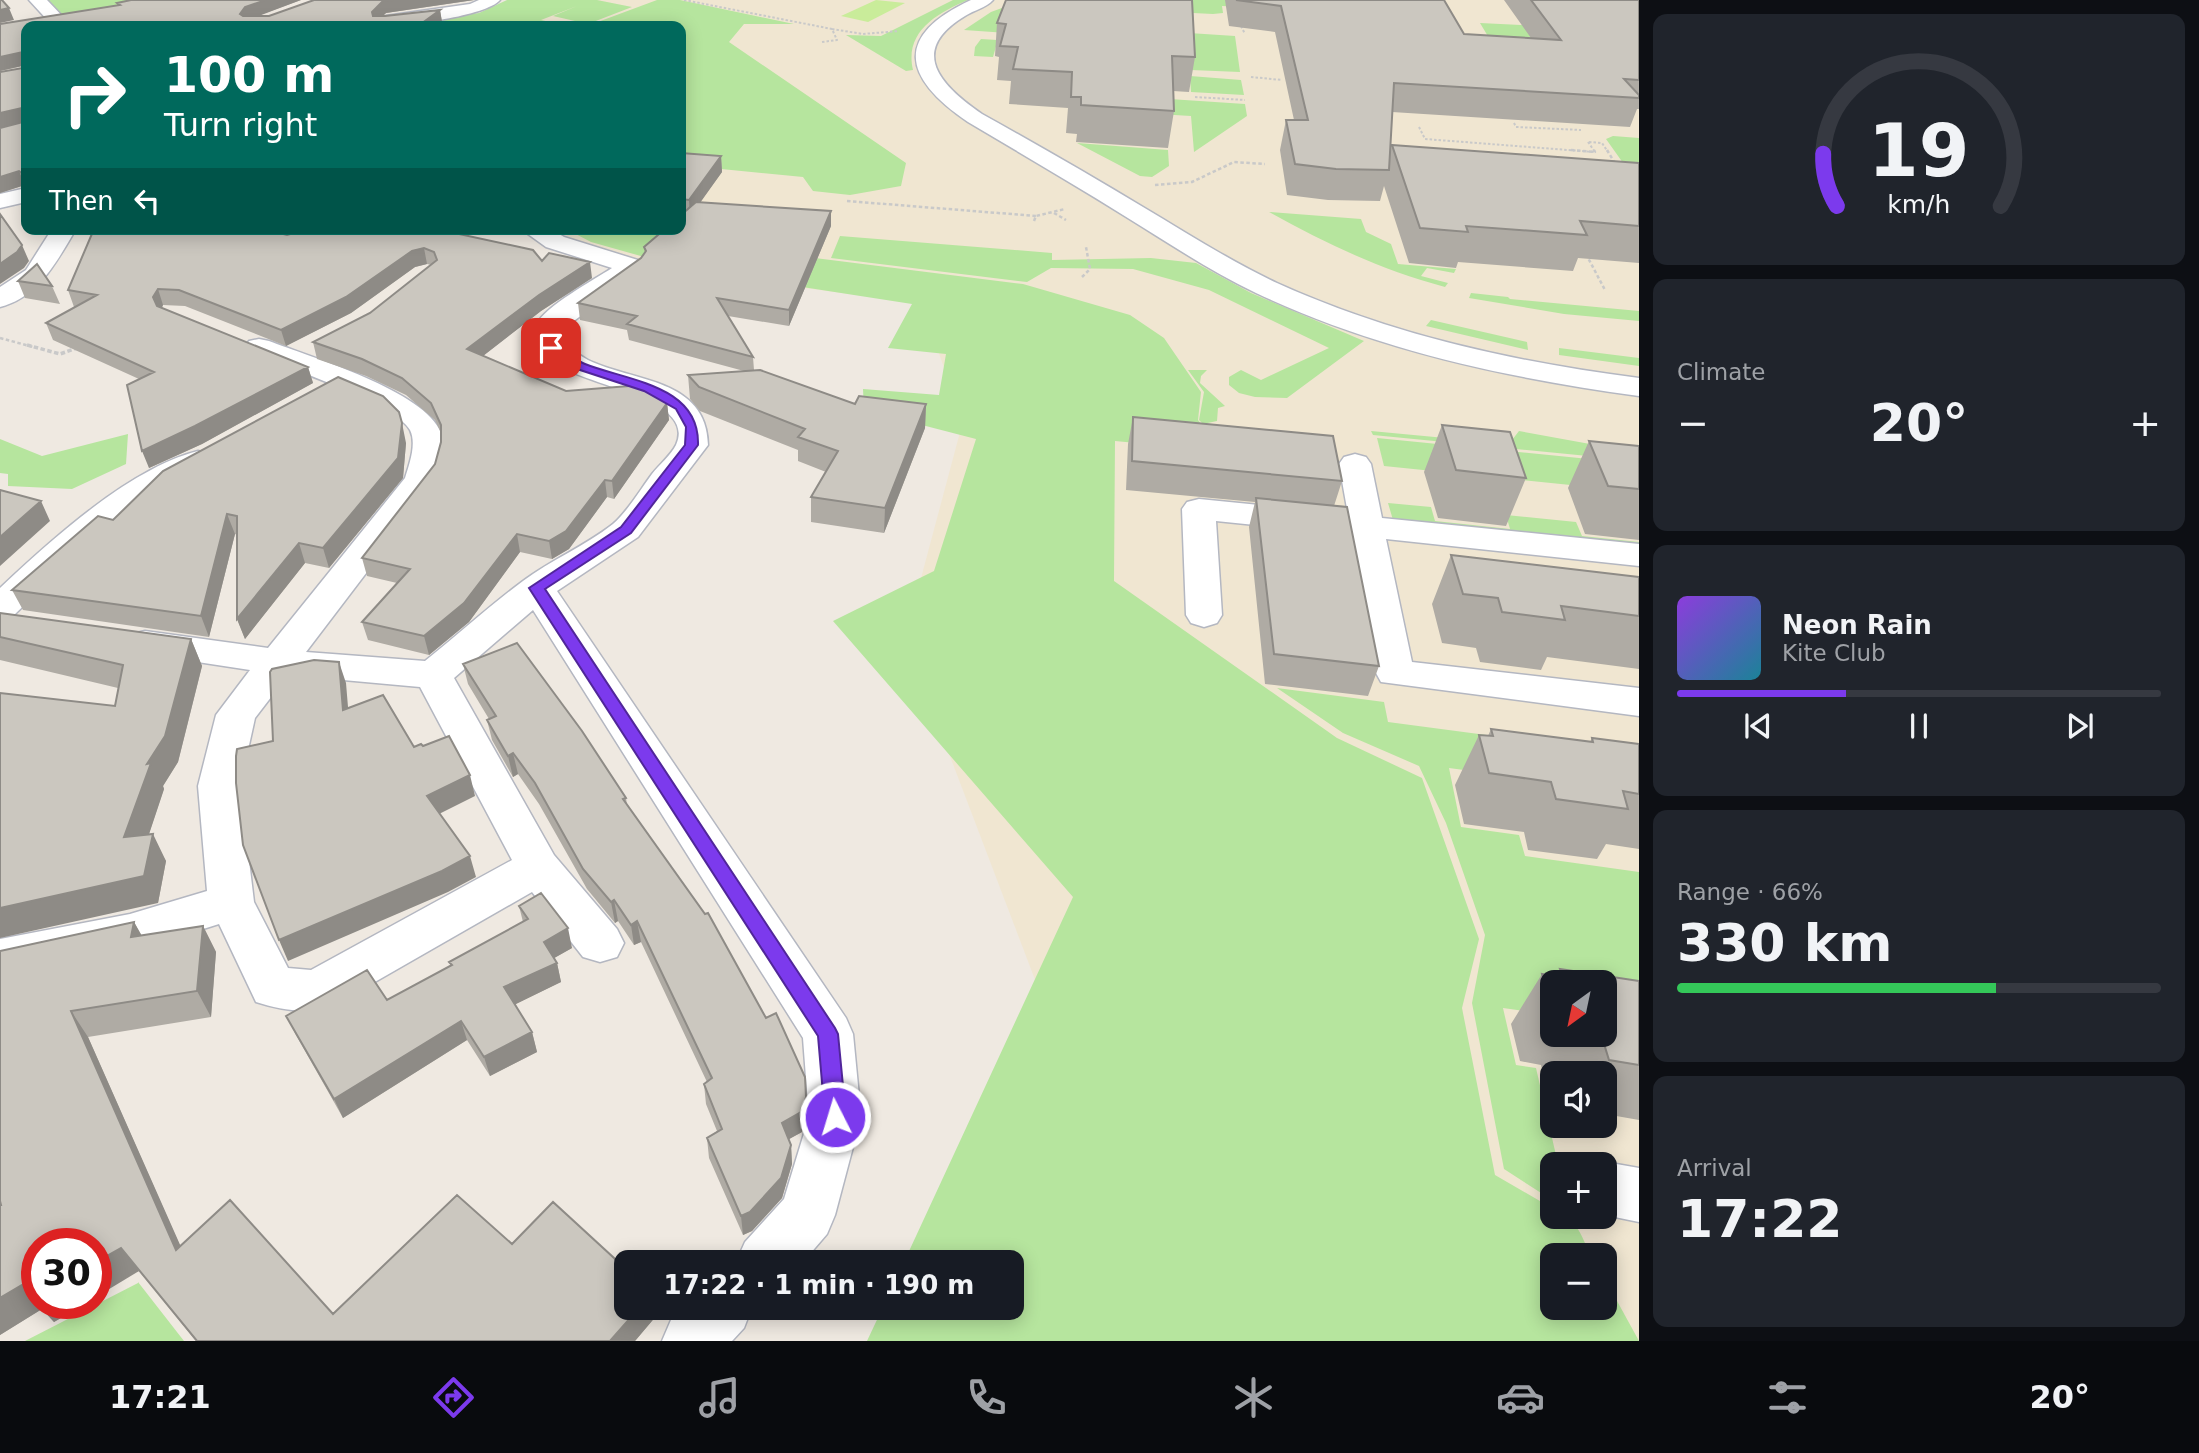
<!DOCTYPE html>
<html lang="en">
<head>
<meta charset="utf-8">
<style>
	:root { --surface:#171b24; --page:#20242c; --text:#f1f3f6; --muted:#9ea1a6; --line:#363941; --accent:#7c3aed }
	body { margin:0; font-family:"DejaVu Sans",sans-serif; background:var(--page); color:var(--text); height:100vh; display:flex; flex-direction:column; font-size:26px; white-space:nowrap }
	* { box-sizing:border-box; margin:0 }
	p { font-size:23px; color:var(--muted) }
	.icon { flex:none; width:38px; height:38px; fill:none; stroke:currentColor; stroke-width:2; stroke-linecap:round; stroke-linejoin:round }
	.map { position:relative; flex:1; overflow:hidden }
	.details { display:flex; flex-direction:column; gap:14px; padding:14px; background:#0d0f14; width:560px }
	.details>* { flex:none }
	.banner { position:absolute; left:21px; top:21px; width:665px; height:214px; border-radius:14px; box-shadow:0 4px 18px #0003; background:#00695c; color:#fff; overflow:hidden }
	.needle { width:46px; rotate:213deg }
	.fabs { position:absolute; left:1540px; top:970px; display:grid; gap:14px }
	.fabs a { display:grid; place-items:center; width:77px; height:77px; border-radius:14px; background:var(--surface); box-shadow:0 4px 18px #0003; font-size:35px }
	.speed { position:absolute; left:21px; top:1228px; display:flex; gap:14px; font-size:35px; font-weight:700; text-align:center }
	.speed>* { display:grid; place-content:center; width:91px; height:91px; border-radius:50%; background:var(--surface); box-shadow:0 4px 18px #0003; line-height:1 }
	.speed .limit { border:10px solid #d22; background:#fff; color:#111 }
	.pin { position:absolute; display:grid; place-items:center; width:60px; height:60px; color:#fff; margin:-30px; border-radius:14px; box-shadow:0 4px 10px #0006 }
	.me { position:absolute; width:77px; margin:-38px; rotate:355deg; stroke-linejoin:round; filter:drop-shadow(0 0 5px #0008) }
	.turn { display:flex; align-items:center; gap:24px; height:147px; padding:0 28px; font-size:32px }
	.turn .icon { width:91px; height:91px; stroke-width:2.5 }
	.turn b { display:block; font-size:49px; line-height:60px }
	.then { display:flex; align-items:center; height:66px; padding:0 28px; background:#0003; gap:14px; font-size:26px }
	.big { font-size:52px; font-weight:700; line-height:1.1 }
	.details .tile { flex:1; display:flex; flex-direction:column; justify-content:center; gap:10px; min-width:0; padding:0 24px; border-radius:14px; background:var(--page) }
	.details .dial { align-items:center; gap:0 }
	.dial svg { height:182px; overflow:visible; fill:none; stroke:var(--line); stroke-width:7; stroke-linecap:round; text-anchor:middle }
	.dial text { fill:var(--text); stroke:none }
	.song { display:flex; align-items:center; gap:21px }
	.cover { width:84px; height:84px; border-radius:10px; background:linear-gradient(135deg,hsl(270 70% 55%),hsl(190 70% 35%)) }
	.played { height:7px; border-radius:4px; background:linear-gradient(90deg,var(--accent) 35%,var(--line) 35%) }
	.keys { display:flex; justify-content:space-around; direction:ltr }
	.heat { display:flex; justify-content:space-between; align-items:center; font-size:38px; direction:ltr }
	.charge { height:10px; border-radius:5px; background:linear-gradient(90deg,#34c759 66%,var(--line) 0) }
	.trip { position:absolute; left:614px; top:1250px; width:410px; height:70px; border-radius:14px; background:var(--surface); box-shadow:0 4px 18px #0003; font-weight:700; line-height:70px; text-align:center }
	.tabs { display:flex; height:112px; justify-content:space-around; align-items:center; background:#090b0e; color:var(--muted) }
	.tabs .icon { width:49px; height:49px }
	.tabs .on { color:var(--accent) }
	.tabs b { font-size:32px; color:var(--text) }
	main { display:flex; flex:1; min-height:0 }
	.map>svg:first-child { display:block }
	.education { fill:#f0e6d1; fill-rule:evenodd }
	.green { fill:#b6e59e }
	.pitch { fill:#c9ec9a }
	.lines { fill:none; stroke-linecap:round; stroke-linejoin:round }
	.minor-casing { stroke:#b4b7c1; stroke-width:3 }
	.path-far2 { stroke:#c9c9c9; stroke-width:2; stroke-dasharray:2.5 2; stroke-linecap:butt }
	.path-far1 { stroke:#c9c9c9; stroke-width:2.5; stroke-dasharray:3.5 2.5; stroke-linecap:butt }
	.path { stroke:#c9c9c9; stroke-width:3.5; stroke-dasharray:4.5 2.5; stroke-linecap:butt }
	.minor { fill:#fff; fill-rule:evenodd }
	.wall { fill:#afaba4; fill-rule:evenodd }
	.shaded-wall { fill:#8e8b86 }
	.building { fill:#cbc7bf; stroke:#8e8b86; stroke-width:2 }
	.route { fill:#7c3aed; stroke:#51269a; stroke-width:2 }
</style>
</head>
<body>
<main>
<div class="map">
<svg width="1639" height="1341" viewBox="0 0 1639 1341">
	<rect width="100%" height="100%" fill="#efe9e1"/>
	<path class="education" d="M511,0H1639V1341H1258L1053,1027L905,638L963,421L921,303L678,272L591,248L554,229H681V26H406L478,16ZM1552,982H1605V1034H1552ZM1552,1073H1605V1125H1552ZM1552,1164H1605V1216H1552ZM1552,1255H1605V1307H1552Z"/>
	<path class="green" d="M37,0H157L57,20Z
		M507,0H597L632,7L588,24L553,16L577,6L541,20L568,26H396L400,23L479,13Z
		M657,0H680L794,24H744L729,42L906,163L901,186L850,195L813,191L803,177L681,165V26H587Z
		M953,0H968C937,13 904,32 913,70L906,71L846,35L881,36Z
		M1023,0H1298L1245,7L1222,6L1223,13L1213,14L1073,7L1189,33L1235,36L1240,72L1191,70L997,43L993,57L974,56L975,47L981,39L1032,42L1034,35L964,30L991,12Z
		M1480,23L1544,26L1551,36L1492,43Z
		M1190,76L1241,80L1244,95L1191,92Z
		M1124,96L1245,104L1247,116L1194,152L1191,116L1124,112Z
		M1613,136L1639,138V171L1633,177L1606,139Z
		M1077,143L1168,150L1169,166L1152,177L1140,176Z
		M1269,212L1361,219L1366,232L1391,244L1398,264L1456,269L1454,273L1427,268L1421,276L1448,283L1445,287C1382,270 1326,244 1269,212Z
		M566,229H681L775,253L1023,284L1130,315L1164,338L1201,392L1198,420L1201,424L1168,446L1115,441L1114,581L1337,738L1422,778L1479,939L1462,1008L1495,1175L1552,1208V1216C1578,1216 1580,1235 1591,1255H1552V1307H1605V1279L1639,1341H867L883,1307H1012V1262H904L1073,897L833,621L934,571L976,439L864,410L863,389L939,395L946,354L888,348L912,304L687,269L591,242Z
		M840,236L1052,253V260L1151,258L1196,263L1251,293L1364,341L1287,398L1255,397L1239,393L1229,385V377L1241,370L1261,380L1329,348L1209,290L1133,269L1051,268L1027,282L831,258Z
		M1471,293L1508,297L1510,299L1639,311V321L1564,314L1469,298Z
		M1431,320L1527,342L1528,350L1426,326Z
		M1559,348L1639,358V366L1559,355Z
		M1188,370H1207L1201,376L1200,383L1225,406L1218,408L1217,421L1203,424L1199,420L1204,392Z
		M1371,431L1509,444L1519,431L1590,444L1639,461L1373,435Z
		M128,434L126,464L72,489L8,486V474L0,473V439L42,456Z
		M1377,438L1639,464V492L1384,466Z
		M1388,503L1431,507L1435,521L1510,529L1506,515L1576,522L1582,536L1639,542V547L1393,520Z
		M1277,688L1384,702L1388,722L1639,755V793L1449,768L1461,827L1519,835L1525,856L1639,872V1028L1605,982H1552V1015L1503,1008L1516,1065L1536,1068L1558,1164H1552V1200L1504,1169L1472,1003L1485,935L1446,823L1419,766L1343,733Z
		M138,1282L184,1341H25L138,1283Z"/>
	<path class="pitch" d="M876,0L905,3L868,22L841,16Z"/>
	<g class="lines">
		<defs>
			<path id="minor" d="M29,0H47L66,20L57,25L51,24Z
				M479,0H500C485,17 399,27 376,26L386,16L470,4Z
				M971,0H993C986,8 974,10 965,16C907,51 941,86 982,114C1036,144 1090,175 1143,207C1187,233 1230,261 1277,283C1392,335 1514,362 1639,378V396C1507,378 1377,350 1256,293C1210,271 1167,242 1123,215C1072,183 1020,153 968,122C903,78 893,36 971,0Z
				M26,188V202L0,208V194Z
				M52,229H76C57,261 39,297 0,307V287L26,270Z
				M521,229H551L564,237L641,261L645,266L641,271L563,329L565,344C572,349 580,356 588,360C633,382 707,378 708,445L638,537L557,591L846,1018L853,1034L861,1117L835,1215L827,1234L803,1262H736L745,1242L784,1199L809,1117L803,1038L533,610L454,678L554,855L617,929L624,943L617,957L600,962L583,957L532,892L333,1006C308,1015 281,1010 256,1002L219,924L130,952L0,979V939L130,914L207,891L198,786L216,715L250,670L132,652L126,643L132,634L145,631L268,648L405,478C409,465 417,444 410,430C395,403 281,365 249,353L245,347L249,341L259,339L269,341C310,357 426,391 441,433C447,448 441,465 437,480L306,652L425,661C458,635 489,606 523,581C551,560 585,546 613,524C628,511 640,490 652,474C659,465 671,455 676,445C704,383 510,387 536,325C545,306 594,280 612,268L546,247ZM288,675L420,687L512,860L311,970L288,968L254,902L240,786L255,718Z
				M198,451L209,454L214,461L209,468L150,496L45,585L13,616L0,620V588C51,540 130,468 198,451Z
				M1355,454L1366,457L1371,464L1382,518L1639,544V566L1386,539L1412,662L1639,688V716L1381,682L1376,673L1352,535L1216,521L1222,615L1217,623L1204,627L1191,623L1186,615L1182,509L1187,502L1199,499L1348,514L1339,464L1344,457Z
				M1605,1162L1639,1168V1222L1605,1215V1164H1602Z
				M682,1307H752L744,1328L732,1341H662L671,1320Z"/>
		</defs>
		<use href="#minor" class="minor-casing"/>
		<path class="path-far2" d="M684,0L832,29L837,40L822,42
			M1241,26L1245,34
			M832,29L863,34L899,31
			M1251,77L1282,80
			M1195,97L1245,100
			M1514,123L1516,127L1581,130
			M1419,127L1425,139L1594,152
			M1588,142L1595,152
			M1589,142L1602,143L1608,152"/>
		<path class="path-far1" d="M1571,150L1595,152L1594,150
			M1607,150L1616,165
			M1155,185L1192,182L1234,162L1265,164
			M847,201L1036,216
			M1054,213L1066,220
			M1034,221L1036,216L1065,209
			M1586,254L1605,290
			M1082,277L1090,269L1086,247
			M0,338L33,347"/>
		<path class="path" d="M27,345L60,354L77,348"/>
		<use href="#minor" class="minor"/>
	</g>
	<path class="wall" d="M131,0H301L257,16H269L314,0H474L386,13L383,16L440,10L442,22L437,26H26V186L25,185L0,193V128L4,127L0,128V72L23,68V66L0,71V24L118,5L117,3Z
		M1006,0L1195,57L1189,92L1173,91L1174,111L1168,148L1076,142L1077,134L1066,133L1068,108L1009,104L1011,81L997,80L999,57L995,56L997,23Z
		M1225,0H1444L1464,34L1531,38L1504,0H1639V109H1637L1630,127L1392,112L1390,151L1392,145L1639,163V263L1578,258L1573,271L1458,262L1456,268L1409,263L1384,186L1380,201L1328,200L1287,195L1280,150L1286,120H1294L1275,32L1229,26Z
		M681,153L721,156L722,172L700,202L831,211V226L789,326L728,316L753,357L754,370L855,404H926L925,428L884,533L811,522V497L826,472L798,461V450L700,411L690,399L688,375L744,371L629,340L627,330L580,320L578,303L641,258L645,253L644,247L681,229Z
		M277,232L287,235L298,232L542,261L592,278L541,311L483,356L566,391L667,403L669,420L614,499L607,497L569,549L552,559L520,552L469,622L429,655L368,640L362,622L397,583L367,576L362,558L435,464L441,442V433L435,420L406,395L366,376L317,359L313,342L370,313L431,265L427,264L415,267L351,313L286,346L185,306L163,305L162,308L308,367L313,383L202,444L149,468L139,379L53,340L46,323L76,307H74L68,290Z
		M18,281L52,286L60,304L25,298Z
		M1133,417L1342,481L1334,506L1379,666L1368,696L1265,684L1249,527L1255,502L1126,490L1128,444Z
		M1442,425L1526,478L1506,526L1438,518L1424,472Z
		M1589,441L1639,446V540L1585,534L1568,488Z
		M406,443L403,478L329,568L305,563L245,639L237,619V535L235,534L209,637L23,610L12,590L113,520Z
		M1451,555L1639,577V669L1547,657L1541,670L1480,662L1476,648L1442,643L1432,604Z
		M0,613L191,639L202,666L178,762L163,786L164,789L149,834L166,861L158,903L115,706L118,688L0,660Z
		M463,664L626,798L627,805L806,1097V1117L802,1132L789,1139L791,1145L792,1164L782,1198L752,1231L743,1235L709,1158L707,1138L717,1131L706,1104L704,1084L707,1082L641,942L634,945L618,921L615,923L587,889L539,804L518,774L513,777L492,740L487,720L489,719L468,684Z
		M1491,729L1590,742L1592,738L1639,744V849L1606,844L1597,859L1528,850L1524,832L1464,824L1455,785L1479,735L1488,736Z
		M519,906L572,948L554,958L557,963L561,982L515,1004L532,1032L537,1052L490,1076L467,1040L343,1118L296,1035L286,1016L387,1000L451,966L449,962L523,922Z
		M134,922L142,936L203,926L216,952L211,1017L88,1037L180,1246L333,1314L512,1244L626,1307H656L657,1315L635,1341H196L139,1271L37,1304H85L54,1322L42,1309L0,1335V1205H1L0,951Z
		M1560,969L1639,981V1120L1605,1114V1073H1552V1079L1544,1078L1541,1065L1520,1061L1511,1024L1542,974L1556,976ZM1552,982L1605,1034H1552Z"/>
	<path class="shaded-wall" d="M266,0H301L248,20L240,14L245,7Z
		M393,0H474L386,13L374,24L372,12L383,1Z
		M9,8L14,20L0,23V10Z
		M440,10L442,22L437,26H418Z
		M23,52L26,65L0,71V57Z
		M22,108L26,122L0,128V113Z
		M721,156L722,172L690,217L689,200Z
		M19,171L25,185L0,193V177Z
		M831,211V226L789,326V310Z
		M22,245L29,261L24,268L0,284V264Z
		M424,248L427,264L415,267L351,313L286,346L281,330L412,251Z
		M590,262L592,278L541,311L470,366L467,349L539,295Z
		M158,289L163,305L159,313L153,297Z
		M308,367L313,383L202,444L149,468L142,451Z
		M667,403L669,420L614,499L612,481Z
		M926,404L925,428L884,533L885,508Z
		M402,423L406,443L403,478L329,568L323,548Z
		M605,480L607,497L569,549L552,559L549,541Z
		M41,501L50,521L0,566V537Z
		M227,514L235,534L209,637L201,616Z
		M517,534L520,552L469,622L429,655L424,636Z
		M299,543L305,563L245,639L237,619Z
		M191,639L202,666L178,762L163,786L164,789L139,864L124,837L147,764Z
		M339,662L346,683L350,731L343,710Z
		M513,753L518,774L513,777L508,756Z
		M470,775L475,796L433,817L427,796Z
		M153,834L166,861L158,903L0,938V908Z
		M470,856L476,877L448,892L288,961L279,940Z
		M614,900L618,921L615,923L611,902Z
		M637,921L641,942L634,945L631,925Z
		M134,922L149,949L131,937Z
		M203,926L216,952L211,1017L197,991Z
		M568,928L572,948L549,961L544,942Z
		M557,963L561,982L510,1007L504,987Z
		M71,1011L88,1037L193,1274L176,1250Z
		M461,1021L467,1040L343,1118L334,1099Z
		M532,1032L537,1052L490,1076L484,1057Z
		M806,1097V1117L802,1132L782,1143V1123Z
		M791,1145L792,1164L782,1198L752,1231L743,1235L741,1216Z
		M121,1248L139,1271L96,1297V1262Z
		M27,1282L37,1292V1304H85L54,1322L42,1309L0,1335V1298Z
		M640,1307H656L657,1315L635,1341H610Z"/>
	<path class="building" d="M0,0H2L9,8L0,10Z
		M131,0H266L245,7L240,14L243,16H269L314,0H393L383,1L372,12L373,16H385L440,10L418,26H26V174H23L19,171L0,177V128L23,122L22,108L0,113V72L23,68V52L0,57V24L120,5L117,3Z
		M1006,0H1192L1195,57L1172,56L1174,111L1081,105V97H1071L1072,72L1013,69L1018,47L1000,46L1006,24L997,23Z
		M1236,0H1444L1464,34L1561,40L1531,0H1639V80L1624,79L1639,95V98L1394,83L1389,170L1336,169L1295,164L1286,120H1308L1281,6Z
		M1392,145L1639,163V226L1580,221L1587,235L1466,226L1468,232L1420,228Z
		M681,153L721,156L689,200L681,199Z
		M696,202L831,211L789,310L717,298L753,357L627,324L637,316L578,303L641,258L646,251L644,247L665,229H681V215Z
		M0,214L22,245L17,252L0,264Z
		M94,229H274L275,232L287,235L298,232L300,229H436L533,250L542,261L549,253L590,262L539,295L467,349L566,391L642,385L659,394L667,403L612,481L605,480L566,531L549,541L517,534L464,603L424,636L362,622L410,569L362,558L435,464L441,442V425L431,403L402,378L362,359L313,342L370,313L437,260L434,252L424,248L412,251L346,297L281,330L179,290L158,289L153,297L157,306L308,367L195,426L142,451L127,385L154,372L46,323L97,295L68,290Z
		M37,264L52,286L18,281Z
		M760,370L855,404L859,396L926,404L885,508L811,497L838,451L798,437L805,429L699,387L688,375Z
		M338,377L383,396L399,412L402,423L398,458L323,548L299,543L237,619V516L227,514L201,616L12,590L98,516L113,520L163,471Z
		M1133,417L1333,436L1342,481L1132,461Z
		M1442,425L1510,432L1526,478L1456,470Z
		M1589,441L1639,446V489L1608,486Z
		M0,490L41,501L0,537Z
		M1256,498L1347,507L1379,666L1274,654Z
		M1451,555L1639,577V616L1561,606L1565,620L1502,612L1498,598L1463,594Z
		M0,613L191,639L165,736L147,764L151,763L124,837L153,834L144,876L0,908V693L115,706L123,665L0,637Z
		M517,643L582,731L626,798L623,799L705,914L708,913L766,1018L776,1013L805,1077L806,1097L801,1112L782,1123L791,1145L781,1178L750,1212L741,1216L707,1138L722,1129L704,1084L712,1078L637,921L631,925L614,900L611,902L583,869L535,783L513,753L508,756L487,720L496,716L463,664Z
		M314,660L339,662L343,710L383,695L414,747L421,744L423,746L449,736L470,775L427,796L470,856L442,871L279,940L243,845L236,783V756L237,749L273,741L270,672L272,669Z
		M1491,729L1593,742L1592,738L1639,744V794L1623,791L1628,809L1556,799L1551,782L1489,773L1479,735L1493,736Z
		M541,893L568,928L544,942L557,963L504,987L532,1032L484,1057L461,1021L334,1099L286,1016L367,970L387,1000L452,965L449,962L528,919L519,906Z
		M134,922L131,937L203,926L197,991L71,1011L176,1250L230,1200L333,1314L457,1195L512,1244L553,1202L626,1269V1307H640L610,1341H197L121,1248L96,1262V1244H37V1297L32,1299L27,1282L0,1298V1205H1L0,1201V951Z
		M1560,969L1639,981V1065L1609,1060L1601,1034H1605V982H1552V1012L1542,974L1563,977Z"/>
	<path class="route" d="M547,346C561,344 572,359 585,364C628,381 700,385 698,445L631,533L545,589L835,1028L838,1034L846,1117L843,1124L835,1127L828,1124L825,1117L818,1036L529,588L621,527L685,445L686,427L676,409L644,391L574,368L547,351Z"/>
</svg>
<div class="fabs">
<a><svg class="needle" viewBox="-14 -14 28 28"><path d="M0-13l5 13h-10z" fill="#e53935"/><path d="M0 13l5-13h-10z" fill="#9ea1a6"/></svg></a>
<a><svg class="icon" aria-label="sound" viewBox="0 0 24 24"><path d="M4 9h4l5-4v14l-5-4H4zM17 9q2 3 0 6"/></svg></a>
<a>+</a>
<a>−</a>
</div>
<div class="speed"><div class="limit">30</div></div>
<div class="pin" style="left:551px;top:348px;background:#d93025"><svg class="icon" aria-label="arrive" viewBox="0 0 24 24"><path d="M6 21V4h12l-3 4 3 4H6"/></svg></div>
<svg class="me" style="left:835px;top:1117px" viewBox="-20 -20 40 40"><circle r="17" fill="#7c3aed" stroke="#fff" stroke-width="3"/><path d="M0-11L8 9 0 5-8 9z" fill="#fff"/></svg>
<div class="trip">17:22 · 1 min · 190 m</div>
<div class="banner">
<div class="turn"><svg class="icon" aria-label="right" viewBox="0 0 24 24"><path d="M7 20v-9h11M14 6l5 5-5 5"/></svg><div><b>100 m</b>Turn right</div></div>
<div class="then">Then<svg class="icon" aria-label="left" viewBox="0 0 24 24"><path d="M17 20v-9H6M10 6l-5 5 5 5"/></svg></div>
</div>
</div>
<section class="details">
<div class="tile dial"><svg viewBox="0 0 100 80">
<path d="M14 69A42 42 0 1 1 86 69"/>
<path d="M14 69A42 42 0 0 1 8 46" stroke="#7c3aed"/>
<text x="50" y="56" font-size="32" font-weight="700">19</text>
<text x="50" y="72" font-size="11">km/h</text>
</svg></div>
<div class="tile"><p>Climate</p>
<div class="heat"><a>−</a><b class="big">20°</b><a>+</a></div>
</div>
<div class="tile">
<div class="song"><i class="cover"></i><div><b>Neon Rain</b><p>Kite Club</p></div></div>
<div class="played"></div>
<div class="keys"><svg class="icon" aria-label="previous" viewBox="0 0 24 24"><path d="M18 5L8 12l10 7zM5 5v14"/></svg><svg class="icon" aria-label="pause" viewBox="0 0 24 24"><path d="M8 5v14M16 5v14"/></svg><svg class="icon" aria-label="next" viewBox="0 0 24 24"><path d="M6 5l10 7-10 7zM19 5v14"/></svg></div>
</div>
<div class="tile"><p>Range · 66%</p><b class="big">330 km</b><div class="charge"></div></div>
<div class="tile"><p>Arrival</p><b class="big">17:22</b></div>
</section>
</main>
<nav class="tabs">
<b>17:21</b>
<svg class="icon on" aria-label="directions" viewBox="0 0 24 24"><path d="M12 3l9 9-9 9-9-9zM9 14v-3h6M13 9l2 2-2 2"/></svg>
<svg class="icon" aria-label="music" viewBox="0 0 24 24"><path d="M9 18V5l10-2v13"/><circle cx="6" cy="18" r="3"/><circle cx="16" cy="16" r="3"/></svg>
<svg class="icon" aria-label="phone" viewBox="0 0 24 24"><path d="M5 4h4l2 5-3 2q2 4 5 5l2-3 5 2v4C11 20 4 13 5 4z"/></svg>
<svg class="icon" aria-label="climate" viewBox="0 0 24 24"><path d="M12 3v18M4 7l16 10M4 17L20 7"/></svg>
<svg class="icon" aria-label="car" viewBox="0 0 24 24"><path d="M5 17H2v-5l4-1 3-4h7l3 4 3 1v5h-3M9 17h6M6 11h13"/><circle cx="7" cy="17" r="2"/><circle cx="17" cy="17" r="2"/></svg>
<svg class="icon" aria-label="filters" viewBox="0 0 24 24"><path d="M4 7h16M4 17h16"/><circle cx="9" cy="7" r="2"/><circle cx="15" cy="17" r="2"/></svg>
<b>20°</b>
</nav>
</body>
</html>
